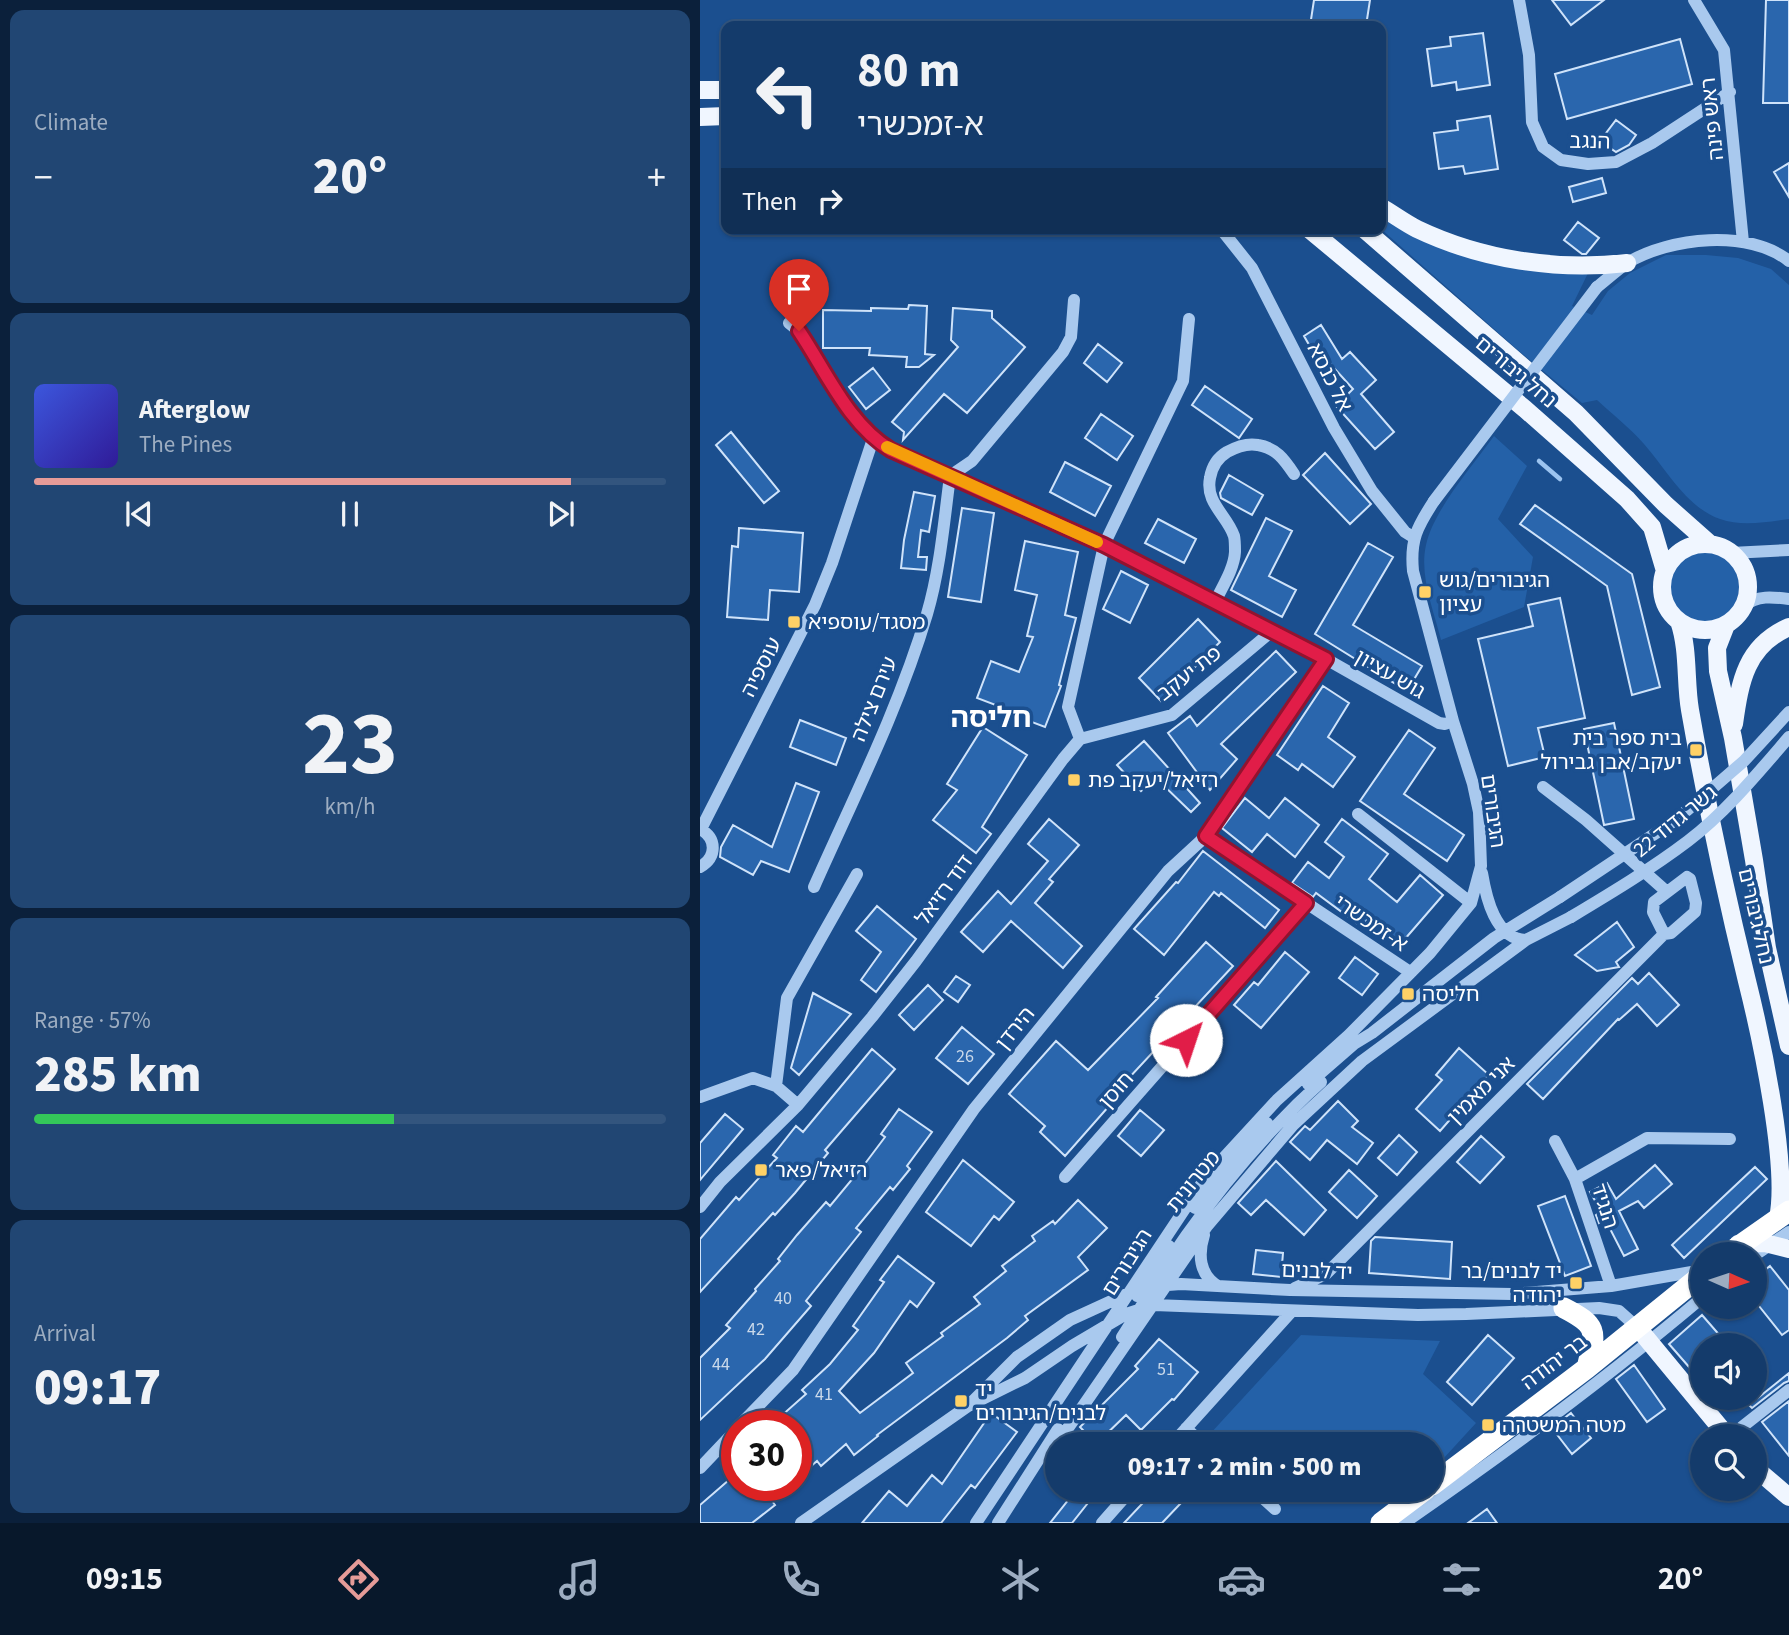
<!DOCTYPE html>
<html lang="en">
<head>
<meta charset="utf-8">
<style>
	:root { --surface:#143b6b; --page:#214673; --text:#f1f3f6; --muted:#9dadc1; --line:#33557e; --accent:#e69b98 }
	body { margin:0; font-family:"Source Sans 3","Noto Sans Hebrew",sans-serif; background:var(--page); color:var(--text); height:100vh; display:flex; flex-direction:column; font-size:26px; white-space:nowrap }
	* { box-sizing:border-box; margin:0 }
	p { font-size:23px; color:var(--muted) }
	.icon { flex:none; width:38px; height:38px; fill:none; stroke:currentColor; stroke-width:2; stroke-linecap:round; stroke-linejoin:round }
	.map { position:relative; flex:1; overflow:hidden }
	.sheet { display:flex; flex-direction:column; gap:10px; padding:10px; background:#0b203b; width:700px }
	.sheet>* { flex:none }
	.top-card { position:absolute; left:21px; top:21px; width:665px; height:214px; border-radius:14px; box-shadow:0 2px 5px #0004,0 0 0 2px var(--line); background:#143b6b; color:var(--text); overflow:hidden }
	.needle { width:46px; rotate:93deg }
	.controls { position:absolute; left:990px; top:1242px; display:grid; gap:14px }
	.controls a { display:grid; place-items:center; width:77px; height:77px; border-radius:50%; background:var(--surface); box-shadow:0 2px 5px #0004,0 0 0 2px var(--line); font-size:35px }
	.speed { position:absolute; left:21px; top:1410px; display:flex; gap:14px; font-size:35px; font-weight:700; text-align:center }
	.speed>* { display:grid; place-content:center; width:91px; height:91px; border-radius:50%; background:var(--surface); box-shadow:0 2px 5px #0004,0 0 0 2px var(--line); line-height:1 }
	.speed .limit { border:10px solid #d22; background:#fff; color:#111 }
	.pin { position:absolute; display:grid; place-items:center; width:60px; height:60px; color:#fff; margin:-72px -30px; border-radius:50% 50% 50% 0; rotate:-45deg; box-shadow:0 0 7px #0007 }
	.pin .icon { rotate:45deg }
	.me { position:absolute; width:77px; margin:-38px; rotate:41deg; stroke-linejoin:round; filter:drop-shadow(0 0 5px #0008) }
	.turn { display:flex; align-items:center; gap:24px; height:147px; padding:0 21px; font-size:32px }
	.turn .icon { width:91px; height:91px; stroke-width:2.5 }
	.turn b { display:block; font-size:49px; line-height:60px }
	.then { display:flex; align-items:center; height:66px; padding:0 21px; background:#0003; gap:14px; font-size:26px }
	.big { font-size:52px; font-weight:800; line-height:1.1 }
	.sheet .widget { flex:1; display:flex; flex-direction:column; justify-content:center; gap:10px; min-width:0; padding:0 24px; border-radius:14px; background:var(--page) }
	.sheet .dial { align-items:center; gap:0 }
	.dial b { font-size:91px; line-height:1 }
	.song { display:flex; align-items:center; gap:21px }
	.cover { width:84px; height:84px; border-radius:10px; background:linear-gradient(135deg,hsl(230 70% 55%),hsl(250 70% 35%)) }
	.played { height:7px; border-radius:4px; background:linear-gradient(90deg,var(--accent) 85%,var(--line) 85%) }
	.keys { display:flex; justify-content:space-around; direction:ltr }
	.heat { display:flex; justify-content:space-between; align-items:center; font-size:38px; direction:ltr }
	.charge { height:10px; border-radius:5px; background:linear-gradient(90deg,#34c759 57%,var(--line) 0) }
	.trip { position:absolute; left:345px; top:1432px; width:399px; height:70px; border-radius:35px; background:var(--surface); box-shadow:0 2px 5px #0004,0 0 0 2px var(--line); font-weight:800; line-height:70px; text-align:center }
	.tab-bar { display:flex; height:112px; justify-content:space-around; align-items:center; background:#08182b; color:var(--muted) }
	.tab-bar .icon { width:49px; height:49px }
	.tab-bar .current { color:var(--accent) }
	.tab-bar b { font-size:32px; color:var(--text) }
	main { display:flex; flex:1; min-height:0 }
	.map>svg:first-child { display:block }
	.green { fill:#2461a8 }
	.lines { fill:none; stroke-linecap:round; stroke-linejoin:round }
	.stream { stroke:#9cc4f0; stroke-width:4.5 }
	.building { fill:#2a66ad; stroke:#cfe3fa; stroke-width:2 }
	.minor { stroke:#a9c9ee; stroke-width:12 }
	.major { stroke:#f0f6ff; stroke-width:18 }
	.highway { stroke:#fff; stroke-width:21 }
	.minor-bridge { stroke:#a9c9ee; stroke-width:12 }
	.route-casing { stroke:#92132f; stroke-width:18 }
	.route { stroke:#e11d48; stroke-width:12 }
	.slow { stroke:#f59e0b; stroke-width:12 }
	.poi-dot { fill:#ffd166; stroke:#1b4f8f; stroke-width:2.5 }
	.labels { text-anchor:middle; dominant-baseline:central; stroke-width:7; stroke-linejoin:round; paint-order:stroke }
	.number-label { font-size:18px; fill:#cad9ea }
	.street-label { font-size:21px; fill:#fff; stroke:#1b4f8f }
	.poi-label { font-size:21px; fill:#fff; stroke:#1b4f8f; text-anchor:start }
	.district-label { font-size:28px; font-weight:bold; fill:#fff; stroke:#1b4f8f }
</style>
</head>
<body>
<main>
<section class="sheet">
<div class="widget"><p>Climate</p>
<div class="heat"><a>−</a><b class="big">20°</b><a>+</a></div>
</div>
<div class="widget">
<div class="song"><i class="cover"></i><div><b>Afterglow</b><p>The Pines</p></div></div>
<div class="played"></div>
<div class="keys"><svg class="icon" aria-label="previous" viewBox="0 0 24 24"><path d="M18 5L8 12l10 7zM5 5v14"/></svg><svg class="icon" aria-label="pause" viewBox="0 0 24 24"><path d="M8 5v14M16 5v14"/></svg><svg class="icon" aria-label="next" viewBox="0 0 24 24"><path d="M6 5l10 7-10 7zM19 5v14"/></svg></div>
</div>
<div class="widget dial"><b>23</b><p>km/h</p></div>
<div class="widget"><p>Range · 57%</p><b class="big">285 km</b><div class="charge"></div></div>
<div class="widget"><p>Arrival</p><b class="big">09:17</b></div>
</section>
<div class="map">
<svg width="1089" height="1523" viewBox="0 0 1089 1523">
	<rect width="100%" height="100%" fill="#1b4f8f"/>
	<path class="green" d="M681,215L687,219L889,271L872,306L892,315L908,291L930,273L966,255H1006L1038,258L1071,269L1089,285V519C1066,522 1042,527 1020,519C987,508 966,469 944,444C930,428 912,414 897,400L882,403L819,351L681,229Z
		M794,436L827,466L798,519L833,557L824,607L741,640C734,611 719,576 726,545C733,511 773,465 794,436Z
		M969 587a35 35 0 1 1 70 0a35 35 0 1 1-70 0Z
		M601,1335L740,1341L723,1374L776,1423L732,1471V1444H518L509,1435Z"/>
	<g class="lines">
		<path class="stream" d="M839,461L860,479"/>
	</g>
	<path class="building" d="M614,0H670L666,26H610Z
		M852,0H904L871,25Z
		M1066,0H1089V103H1063Z
		M783,33L790,85L757,90L756,82L732,86L727,49L751,46L750,37Z
		M980,39L992,84L867,119L855,74Z
		M790,116L798,169L765,174L763,166L739,169L734,133L758,130L757,121Z
		M916,120L936,135L929,145L916,152L900,141Z
		M1089,163V197L1074,172Z
		M902,178L906,193L873,202L869,187Z
		M878,222L899,238L886,254H882L864,240Z
		M209,305L227,306L225,354L234,355L219,367H206L207,357L169,355L170,348H123V310L171,311V308L208,309Z
		M253,308L292,311V318L325,347L267,413L244,394L203,440L204,432L192,422L258,347L251,340Z
		M621,325L642,359L650,352L676,380L661,394L694,432L675,449L636,406L653,389L625,358L619,362L604,336Z
		M398,344L422,363L407,382L384,363Z
		M173,368L190,390L166,409L149,387Z
		M505,386L552,419L539,438L492,405Z
		M401,414L433,436L417,460L385,438Z
		M31,432L79,491L64,503L16,445Z
		M625,453L671,504L650,524L603,475Z
		M365,462L411,486L395,516L350,492Z
		M529,475L563,495L552,515L521,498L520,493Z
		M214,492L235,496L229,532L221,530L218,557H227L226,570L201,568L204,540Z
		M835,505L932,574L960,687L932,695L907,586L820,524Z
		M262,508L294,513L281,602L248,597Z
		M566,518L592,531L569,576L596,590L582,617L531,590Z
		M458,519L496,539L484,563L445,543Z
		M39,528L103,533L99,592L70,590L68,620L27,617L32,546L38,547Z
		M325,541L378,552L365,615L376,618L359,685L361,686L345,727L308,713L309,710L277,698L291,661L319,672L333,637L327,636L337,595L315,590Z
		M668,543L693,557L653,625L722,666L707,691L615,634Z
		M421,571L448,585L430,623L403,609Z
		M860,598L885,718L838,728L845,757L808,766L778,639L833,626L828,605Z
		M498,619L520,642L461,701L439,678Z
		M576,651L596,672L521,744L537,759L510,790L468,733L490,716L497,726Z
		M623,686L649,703L628,737L655,757L633,787L602,764L598,770L577,755Z
		M100,720L146,738L136,765L90,747Z
		M914,723L934,819L904,825L884,729Z
		M283,727L327,755L282,827L291,834L276,853L233,820L257,790L247,784Z
		M709,730L735,748L704,794L764,835L747,861L660,801Z
		M444,741L500,803L491,812L456,778L441,791L417,765Z
		M96,783L119,792L89,872L61,861L53,875L20,857L21,847L33,825L72,847Z
		M545,798L569,818L585,798L619,825L595,857L567,834L552,852L522,828Z
		M349,819L379,845L349,879L353,882L335,903L382,946L363,968L311,921L283,952L261,932L298,891L311,904L348,861L328,844Z
		M642,819L688,854L669,879L697,902L720,875L743,895L698,947L667,920L662,927L616,893L613,897L592,883L608,862L629,878L644,857L625,842Z
		M503,851L579,910L565,928L521,893L519,896L514,892L464,955L434,929L476,882L478,883Z
		M177,906L216,939L176,992L161,980L181,952L156,931Z
		M917,922L934,947L916,962L919,967L897,971L875,955Z
		M506,942L533,966L414,1094L417,1097L365,1156L340,1132L345,1126L309,1094L356,1041L388,1070L458,998L456,997Z
		M585,952L609,972L561,1028L534,1005L554,982L558,985Z
		M655,957L678,974L662,995L639,978Z
		M949,973L979,1005L957,1026L937,1004L919,1020L918,1019L843,1099L827,1084L932,978L938,984Z
		M256,976L270,985L258,1002L244,992Z
		M228,985L243,1000L214,1030L199,1015Z
		M113,993L151,1014L99,1075L91,1068Z
		M262,1027L294,1054L268,1084L236,1058Z
		M759,1048L789,1075L740,1131L716,1109L742,1080L736,1075Z
		M172,1049L195,1069L125,1150L128,1153L95,1193L75,1215L73,1213L0,1292V1239L36,1197L39,1200L77,1158L73,1155L96,1126L103,1132Z
		M638,1101L658,1121L652,1127L673,1143L657,1164L627,1140L610,1160L590,1142L605,1126L610,1130Z
		M199,1109L232,1132L207,1166L210,1169L193,1190L190,1187L156,1228L161,1232L106,1301L111,1306L65,1359L0,1420V1358L30,1328L26,1325L56,1291L55,1289L80,1261L78,1259L97,1235L126,1202L130,1206L164,1165L185,1137L181,1134Z
		M440,1110L464,1130L441,1156L418,1136Z
		M25,1114L43,1129L0,1180V1143Z
		M699,1135L717,1152L697,1175L678,1158Z
		M781,1136L804,1157L780,1183L757,1162Z
		M263,1160L314,1202L299,1220L294,1216L271,1246L226,1212Z
		M576,1161L626,1210L604,1235L566,1200L551,1215L538,1203Z
		M955,1165L972,1184L944,1208L938,1201L919,1211L938,1249L924,1256L905,1219L899,1223L896,1215L901,1211L890,1192L907,1183L916,1199Z
		M1055,1167L1067,1179L984,1258L972,1245Z
		M649,1170L677,1196L657,1218L629,1192Z
		M865,1196L891,1266L865,1276L838,1206Z
		M378,1200L407,1228L378,1257L388,1270L325,1316L328,1320L307,1338L177,1435L178,1436L154,1455L146,1444L121,1466L117,1461L96,1479V1426H88L80,1417L106,1394L102,1390L130,1364L158,1330L153,1326L184,1282L180,1280L198,1256L234,1283L217,1307L210,1301L174,1353L139,1391L160,1413L213,1373L206,1363L243,1336L241,1333L280,1304L274,1297L306,1271L302,1266L335,1241L332,1236L353,1221L355,1224Z
		M675,1237L752,1242L750,1279L669,1273L671,1241Z
		M556,1250L583,1253L581,1277L553,1274Z
		M1070,1266L1089,1290V1330L1082,1335L1055,1301V1278Z
		M1002,1315L1029,1346H1003V1383L969,1344Z
		M788,1335L814,1358L772,1405L747,1382Z
		M459,1339L498,1372L474,1400L472,1399L441,1430L426,1415L396,1444L380,1427L438,1369L435,1366Z
		M934,1365L965,1409L947,1422L916,1379Z
		M1089,1373V1381L1084,1383L1052,1408L1049,1405Z
		M1089,1401V1456L1062,1422Z
		M291,1413L317,1432L275,1488L271,1485L241,1523H162L189,1491L207,1506L232,1475L242,1484Z
		M871,1413L891,1438L872,1454L852,1428Z
		M37,1473V1486H89L72,1501L75,1505L52,1523H0V1505Z
		M377,1489H399L372,1523H350Z
		M456,1489H465L481,1503L462,1523H424Z
		M787,1509L797,1523H768Z"/>
	<g class="lines">
		<path class="minor" d="M819,0L829,55L832,122L843,147L861,160L888,164L916,162L952,143L1030,92
			M994,0L1024,50L1043,242
			M521,229L552,268L634,428L672,491L705,532L713,537
			M897,287C907,279 917,270 927,263C970,237 1049,229 1089,261
			M89,323L99,331L135,387L173,439L191,450L404,545L626,659L739,723L745,724L753,721
			M1031,553L1089,550
			M515,602C522,587 534,569 535,552C535,548 535,540 534,536C527,515 505,503 510,478C512,466 517,458 527,452C536,447 548,443 558,445C576,448 584,459 594,474
			M1044,606C1057,595 1073,597 1089,599
			M380,739L368,707L404,545L483,381L489,319
			M380,739L472,715L572,631
			M843,787L886,820L967,892
			M658,814L771,903
			M0,829C17,838 17,857 0,867
			M1,829L115,605L132,563L173,439
			M506,836L710,972
			M782,873C786,897 795,939 826,940
			M987,877L990,879L996,903L995,912L971,933L964,934L953,912L954,902Z
			M114,887C154,797 199,708 227,614C240,570 244,522 250,476L272,461L363,352L371,337L374,300
			M608,1084L654,1044L672,1033L794,938L860,897
			M76,1086L87,998L157,874
			M0,1097L53,1078L76,1086L98,1105
			M855,1141L875,1179L911,1286
			M365,1177L606,903
			M875,1179L947,1138L1030,1139
			M0,1207L20,1182L98,1105L172,1017L216,961L363,759L380,739
			M495,1208L567,1123
			M504,1235C498,1254 499,1275 518,1286
			M1055,1255L1089,1232
			M595,1288L626,1274L964,934
			M437,1296L469,1246
			M422,1337C444,1303 463,1269 486,1236C525,1181 571,1127 621,1082
			M273,1401L317,1357L370,1320L442,1287L481,1284L590,1290L812,1294L911,1286L1003,1270
			M39,1426L93,1370L274,1109L468,871L506,836L626,659
			M486,1428L503,1444
			M1037,1437L1042,1427L1089,1390
			M357,1444L507,1226L593,1125L662,1061L826,940L871,917
			M472,1444L592,1311
			M0,1468L37,1429
			M553,1489L575,1509
			M101,1523L268,1406L325,1378L372,1346L426,1314L454,1305L718,1315L766,1314L899,1308L919,1311L938,1328
			M276,1523L506,1177L577,1100L649,1035L730,953L771,903L781,866L779,812L773,784L753,721L713,571C710,540 717,527 734,501
			M298,1523L358,1429
			M402,1523L432,1489
			M704,1523C807,1452 907,1378 1003,1297"/>
		<path class="major" d="M0,90H26
			M0,117L26,116
			M681,207C693,214 705,223 717,229C782,260 857,271 927,263
			M609,229L825,409L927,499L952,527L965,571
			M664,229L876,413L966,505L1010,544
			M962 587a43 43 0 1 1 86 0a43 43 0 1 1-86 0Z
			M979,621C989,650 985,681 990,710C1006,801 1025,891 1047,981C1061,1037 1089,1167 1078,1218
			M1026,625L1017,648L1018,671L1033,738L1054,860L1067,948L1089,1046
			M1034,724C1040,681 1046,646 1089,627
			M1038,1244L1065,1243L1089,1249
			M938,1328L1028,1437
			M1055,1468L1089,1497"/>
		<path class="highway" d="M1026,1255L1089,1211
			M864,1308C899,1326 896,1331 887,1368
			M732,1485L887,1368L1003,1274
			M681,1523L726,1489"/>
		<path class="minor-bridge" d="M734,501L897,287
			M860,897L977,819L1044,761L1089,712
			M871,917C911,893 951,869 988,841C1026,812 1058,773 1089,737"/>
	</g>
	<g class="lines">
		<defs>
			<path id="route" d="M99,331C126,371 148,424 191,450L404,545L626,659L506,836L606,903L486,1040"/>
		</defs>
		<use href="#route" class="route-casing"/>
		<use href="#route" class="route"/>
		<path class="slow" d="M187,447L397,542"/>
	</g>
	<g class="poi-dot">
		<rect x="718" y="585" width="14" height="14" rx="3.5"/>
		<rect x="87" y="615" width="14" height="14" rx="3.5"/>
		<rect x="989" y="743" width="14" height="14" rx="3.5"/>
		<rect x="367" y="773" width="14" height="14" rx="3.5"/>
		<rect x="701" y="987" width="14" height="14" rx="3.5"/>
		<rect x="54" y="1163" width="14" height="14" rx="3.5"/>
		<rect x="869" y="1276" width="14" height="14" rx="3.5"/>
		<rect x="254" y="1394" width="14" height="14" rx="3.5"/>
		<rect x="781" y="1418" width="14" height="14" rx="3.5"/>
	</g>
	<g class="labels">
		<g class="number-label">
			<text x="265" y="1056">26</text>
			<text x="83" y="1298">40</text>
			<text x="56" y="1329">42</text>
			<text x="21" y="1364">44</text>
			<text x="466" y="1369">51</text>
			<text x="124" y="1394">41</text>
		</g>
		<g class="street-label">
			<text transform="translate(1012 119) rotate(-96)">ראש פינה</text>
			<text transform="translate(890 141) rotate(1)">הנגב</text>
			<text transform="translate(816 372) rotate(40)">נחל גיבורים</text>
			<text transform="translate(630 377) rotate(63)">אל כנסא</text>
			<text transform="translate(61 667) rotate(-63)">עוספיה</text>
			<text transform="translate(489 673) rotate(-38)">פת יעקב</text>
			<text transform="translate(690 674) rotate(30)">גוש עציון</text>
			<text transform="translate(174 699) rotate(-68)">עירם צילה</text>
			<text transform="translate(793 811) rotate(82)">הגיבורים</text>
			<text transform="translate(975 821) rotate(-39)">גשר גדוד 22</text>
			<text transform="translate(244 890) rotate(-54)">דוד רזיאל</text>
			<text transform="translate(1056 916) rotate(77)">נחל גיבורים</text>
			<text transform="translate(671 923) rotate(34)">א-זמכשרי</text>
			<text transform="translate(315 1028) rotate(-51)">הירדן</text>
			<text transform="translate(416 1090) rotate(-49)">חוסן</text>
			<text transform="translate(781 1090) rotate(-45)">אני מאמין</text>
			<text transform="translate(493 1181) rotate(-51)">מטרונית</text>
			<text transform="translate(905 1206) rotate(72)">הנגיד</text>
			<text transform="translate(427 1262) rotate(-58)">הגיבורים</text>
			<text transform="translate(617 1271) rotate(2)">יד לבנים</text>
			<text transform="translate(854 1362) rotate(-37)">בר יהודה</text>
		</g>
		<g class="poi-label">
			<text x="739" y="580">הגיבורים/גוש<tspan x="739" dy="24">עציון</tspan></text>
			<text x="108" y="622">מסגד/עוספיא</text>
			<text x="982" y="738" text-anchor="end">בית ספר בית<tspan x="982" dy="24">יעקב/אבן גבירול</tspan></text>
			<text x="388" y="780">רזיאל/יעקב פת</text>
			<text x="722" y="994">חליסה</text>
			<text x="75" y="1170">רזיאל/פאר</text>
			<text x="862" y="1271" text-anchor="end">יד לבנים/בר<tspan x="862" dy="24">יהודה</tspan></text>
			<text x="275" y="1389">יד<tspan x="275" dy="24">לבנים/הגיבורים</tspan></text>
			<text x="802" y="1425">מטה המשטרה</text>
		</g>
		<g class="district-label">
			<text x="291" y="718">חליסה</text>
		</g>
	</g>
</svg>
<div class="controls">
<a><svg class="needle" viewBox="-14 -14 28 28"><path d="M0-13l5 13h-10z" fill="#e53935"/><path d="M0 13l5-13h-10z" fill="#9dadc1"/></svg></a>
<a><svg class="icon" aria-label="sound" viewBox="0 0 24 24"><path d="M4 9h4l5-4v14l-5-4H4zM17 9q2 3 0 6"/></svg></a>
<a><svg class="icon" aria-label="search" viewBox="0 0 24 24"><circle cx="10" cy="10" r="6"/><path d="M15 15l6 6"/></svg></a>
</div>
<div class="speed"><div class="limit">30</div></div>
<div class="pin" style="left:99px;top:331px;background:#d93025"><svg class="icon" aria-label="arrive" viewBox="0 0 24 24"><path d="M6 21V4h12l-3 4 3 4H6"/></svg></div>
<svg class="me" style="left:486px;top:1040px" viewBox="-20 -20 40 40"><circle r="19" fill="#fff"/><path d="M0-13L10 11 0 6-10 11z" fill="#e11d48"/></svg>
<div class="trip">09:17 · 2 min · 500 m</div>
<div class="top-card">
<div class="turn"><svg class="icon" aria-label="left" viewBox="0 0 24 24"><path d="M17 20v-9H6M10 6l-5 5 5 5"/></svg><div><b>80 m</b>א-זמכשרי</div></div>
<div class="then">Then<svg class="icon" aria-label="right" viewBox="0 0 24 24"><path d="M7 20v-9h11M14 6l5 5-5 5"/></svg></div>
</div>
</div>
</main>
<nav class="tab-bar">
<b>09:15</b>
<svg class="icon current" aria-label="directions" viewBox="0 0 24 24"><path d="M12 3l9 9-9 9-9-9zM9 14v-3h6M13 9l2 2-2 2"/></svg>
<svg class="icon" aria-label="music" viewBox="0 0 24 24"><path d="M9 18V5l10-2v13"/><circle cx="6" cy="18" r="3"/><circle cx="16" cy="16" r="3"/></svg>
<svg class="icon" aria-label="phone" viewBox="0 0 24 24"><path d="M5 4h4l2 5-3 2q2 4 5 5l2-3 5 2v4C11 20 4 13 5 4z"/></svg>
<svg class="icon" aria-label="climate" viewBox="0 0 24 24"><path d="M12 3v18M4 7l16 10M4 17L20 7"/></svg>
<svg class="icon" aria-label="car" viewBox="0 0 24 24"><path d="M5 17H2v-5l4-1 3-4h7l3 4 3 1v5h-3M9 17h6M6 11h13"/><circle cx="7" cy="17" r="2"/><circle cx="17" cy="17" r="2"/></svg>
<svg class="icon" aria-label="filters" viewBox="0 0 24 24"><path d="M4 7h16M4 17h16"/><circle cx="9" cy="7" r="2"/><circle cx="15" cy="17" r="2"/></svg>
<b>20°</b>
</nav>
</body>
</html>
